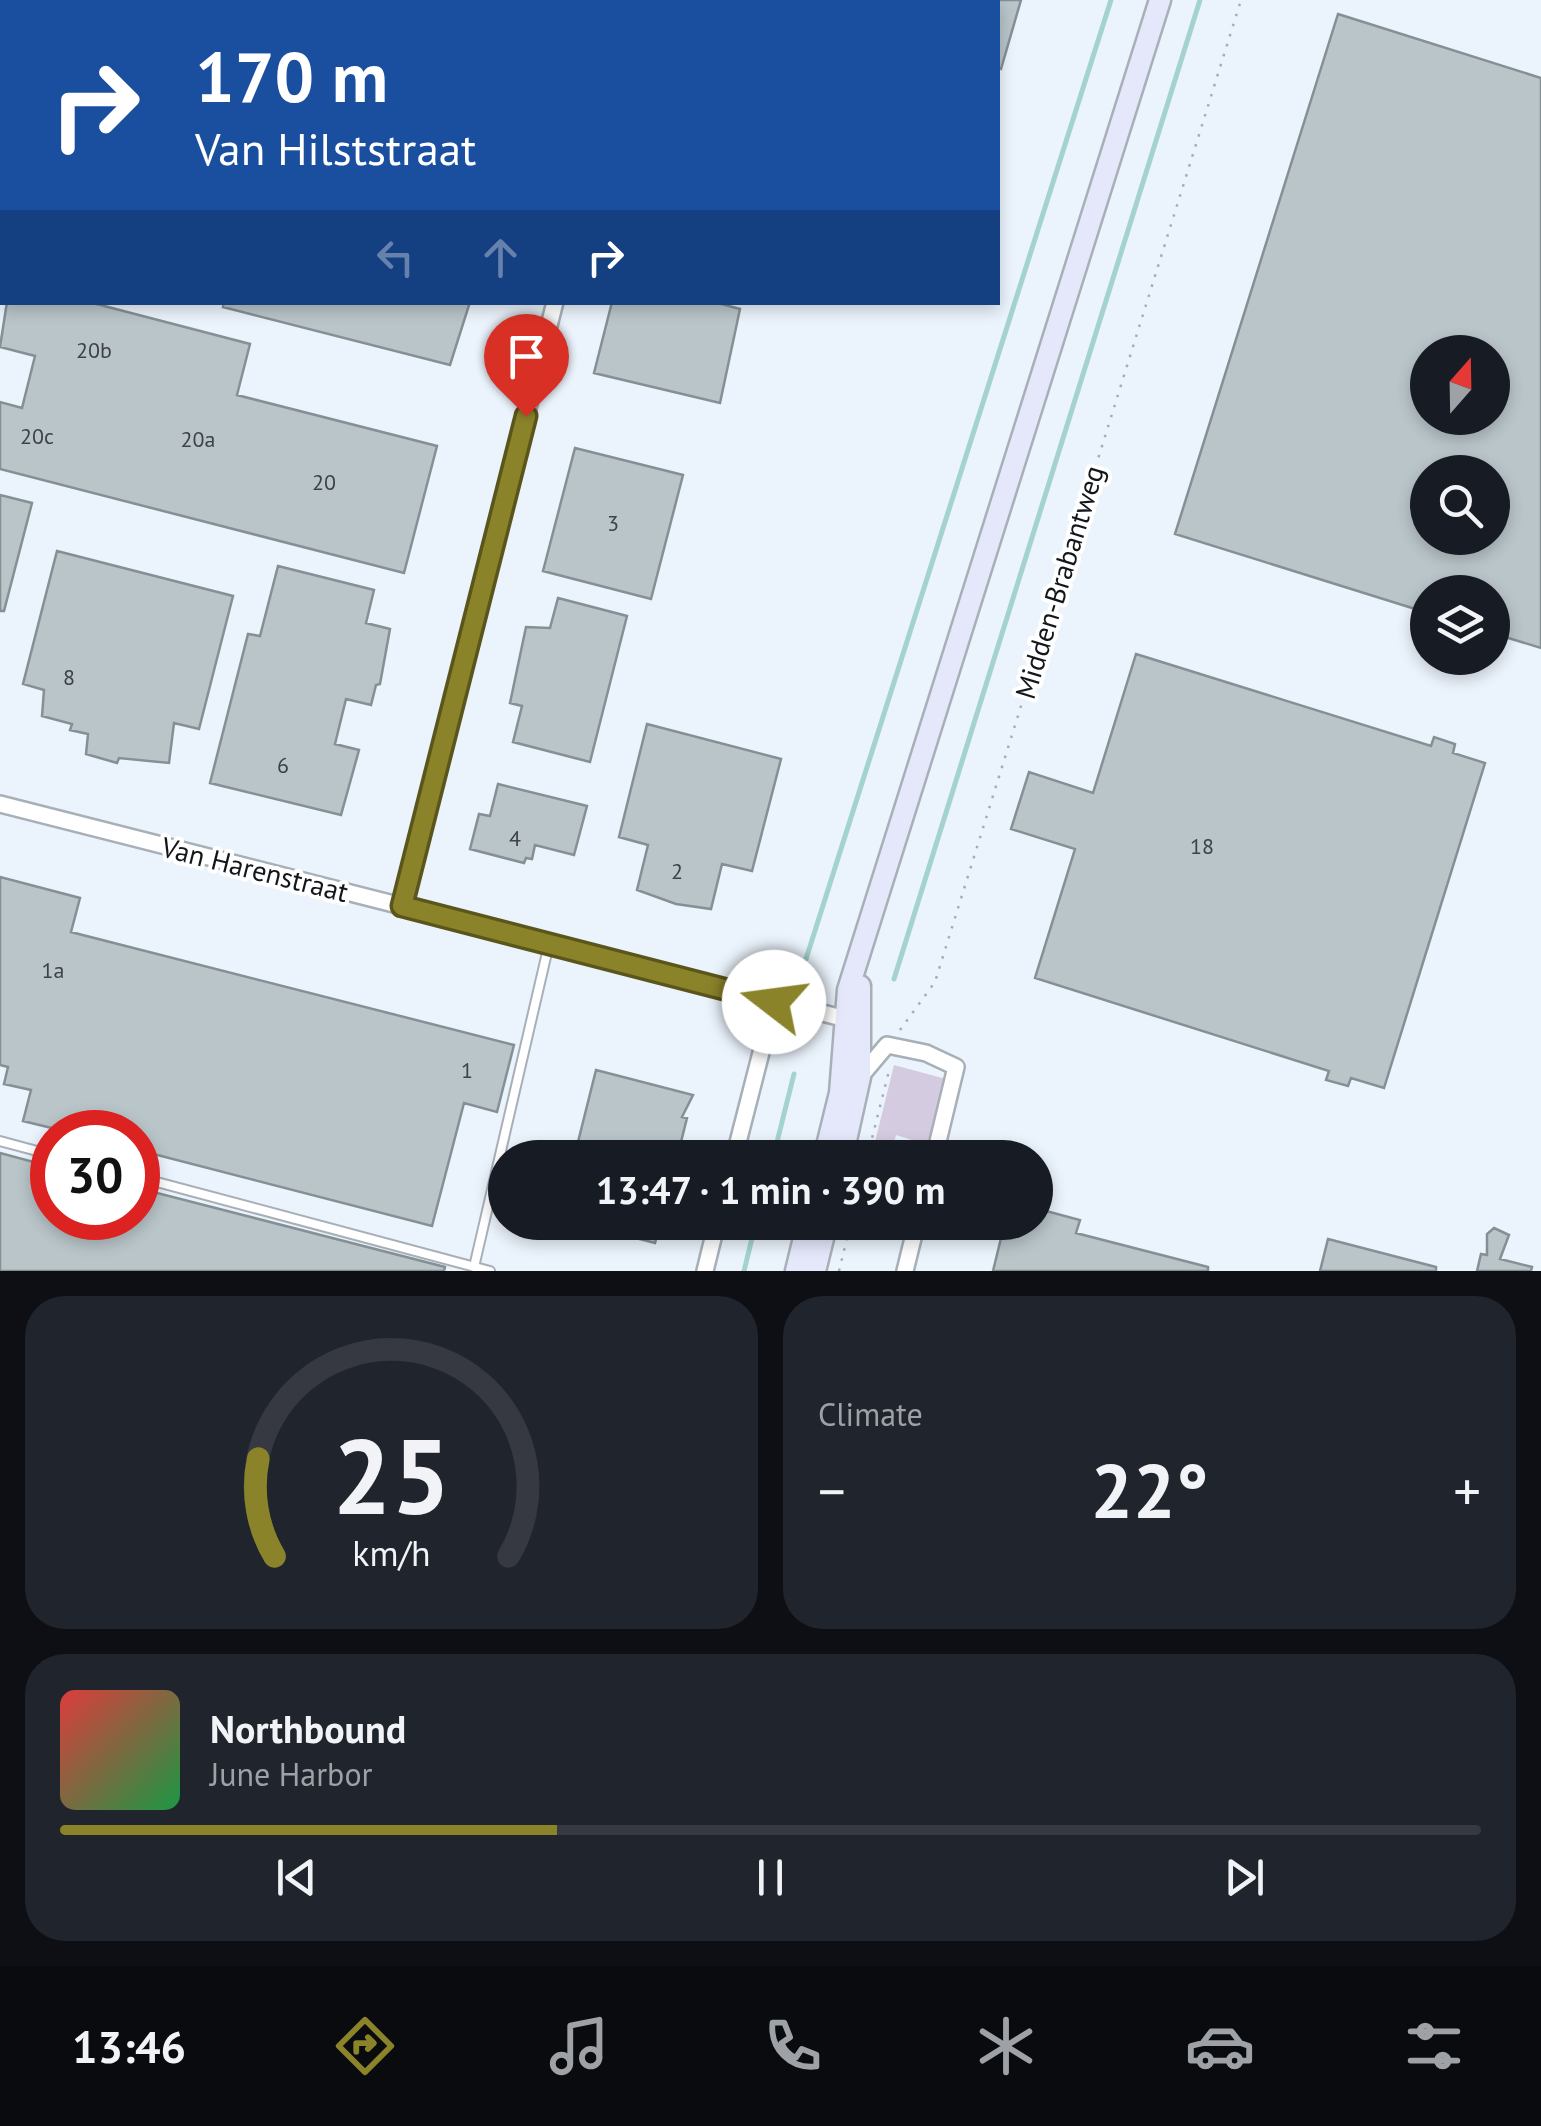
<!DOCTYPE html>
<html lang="en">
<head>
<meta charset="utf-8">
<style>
	:root { --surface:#171b24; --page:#20242c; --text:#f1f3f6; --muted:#9ea1a6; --line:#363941; --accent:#8b832a }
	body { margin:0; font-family:"PT Sans",sans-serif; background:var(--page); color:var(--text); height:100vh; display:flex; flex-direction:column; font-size:38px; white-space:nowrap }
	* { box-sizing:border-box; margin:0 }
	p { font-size:32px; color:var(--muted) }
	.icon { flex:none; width:55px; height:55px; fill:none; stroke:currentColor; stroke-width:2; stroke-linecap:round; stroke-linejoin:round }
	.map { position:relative; height:1271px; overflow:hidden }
	.side { display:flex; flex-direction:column; gap:25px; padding:25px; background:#0d0f14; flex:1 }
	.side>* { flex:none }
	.banner { position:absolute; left:0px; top:0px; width:1000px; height:305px; box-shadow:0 5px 15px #0003; background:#1a4fa0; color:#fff; overflow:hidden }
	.needle { width:65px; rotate:20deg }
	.tools { position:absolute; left:1410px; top:335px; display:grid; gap:20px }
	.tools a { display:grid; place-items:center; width:100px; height:100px; border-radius:50%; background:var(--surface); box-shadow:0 5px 15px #0003; font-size:50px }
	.speed { position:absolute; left:30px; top:1110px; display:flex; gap:20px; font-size:50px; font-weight:700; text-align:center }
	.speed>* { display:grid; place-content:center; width:130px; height:130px; border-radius:50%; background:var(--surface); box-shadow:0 5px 15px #0003; line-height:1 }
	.speed .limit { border:15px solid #d22; background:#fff; color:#111 }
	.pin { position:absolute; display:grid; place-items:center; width:85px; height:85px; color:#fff; margin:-102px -42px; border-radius:50% 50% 50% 0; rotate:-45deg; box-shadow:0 0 10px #0007 }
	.pin .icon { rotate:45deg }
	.me { position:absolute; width:110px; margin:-55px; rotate:285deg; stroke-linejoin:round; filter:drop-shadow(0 0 8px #0008) }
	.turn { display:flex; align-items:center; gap:35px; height:210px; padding:0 30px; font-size:45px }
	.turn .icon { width:130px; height:130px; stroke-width:2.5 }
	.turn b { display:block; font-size:70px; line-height:85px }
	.lanes { display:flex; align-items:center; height:95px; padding:0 30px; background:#0003; justify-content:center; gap:50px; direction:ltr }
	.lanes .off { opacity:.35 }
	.big { font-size:75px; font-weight:700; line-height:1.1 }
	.side .tile { flex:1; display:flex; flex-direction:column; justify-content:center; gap:15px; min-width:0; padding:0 35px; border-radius:40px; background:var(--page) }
	.side .dial { align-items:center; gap:0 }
	.dial svg { height:260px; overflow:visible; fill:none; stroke:var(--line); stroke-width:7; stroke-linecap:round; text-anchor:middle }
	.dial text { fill:var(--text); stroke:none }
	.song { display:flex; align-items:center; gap:30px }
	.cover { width:120px; height:120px; border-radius:15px; background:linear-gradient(135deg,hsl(0 70% 55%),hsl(140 70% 35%)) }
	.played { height:10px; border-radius:5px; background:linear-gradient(90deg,var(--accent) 35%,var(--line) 35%) }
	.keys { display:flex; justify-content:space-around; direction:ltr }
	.heat { display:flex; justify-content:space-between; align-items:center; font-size:55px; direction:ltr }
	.side .tiles { flex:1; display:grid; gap:25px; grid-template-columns:1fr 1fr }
	.tile:last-child { grid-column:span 2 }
	.trip { position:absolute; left:488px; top:1140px; width:565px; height:100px; border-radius:50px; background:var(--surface); box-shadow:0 5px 15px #0003; font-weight:700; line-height:100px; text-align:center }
	.menu { display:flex; height:160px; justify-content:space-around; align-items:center; background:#090b0e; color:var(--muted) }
	.menu .icon { width:70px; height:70px }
	.menu .current { color:var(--accent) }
	.menu b { font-size:45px; color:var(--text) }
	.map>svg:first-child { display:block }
	.green { fill:#d4cbe1 }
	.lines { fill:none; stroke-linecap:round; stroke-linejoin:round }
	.stream { stroke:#a4d3cf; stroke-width:5 }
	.building { fill:#b9c5c9; stroke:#859094; stroke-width:2.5; fill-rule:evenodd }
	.lane-casing { stroke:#a7afb7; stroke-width:12 }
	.street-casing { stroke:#a7afb7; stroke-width:20 }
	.secondary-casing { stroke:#a7afb7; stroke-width:25 }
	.path { stroke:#a6acb3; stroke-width:2.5; stroke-dasharray:2.5 8; stroke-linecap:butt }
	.lane { stroke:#fff; stroke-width:8 }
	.street { stroke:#fff; stroke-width:15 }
	.secondary { stroke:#e5e8fa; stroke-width:20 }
	.route-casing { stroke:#5a551b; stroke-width:25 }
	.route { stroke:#8b832a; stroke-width:18 }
	.labels { text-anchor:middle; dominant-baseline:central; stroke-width:8; stroke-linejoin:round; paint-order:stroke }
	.number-label { font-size:22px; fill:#3d4246 }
	.street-label { font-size:28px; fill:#14171a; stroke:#fff }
</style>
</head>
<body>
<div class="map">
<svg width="1541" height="1271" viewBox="0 0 1541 1271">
	<rect width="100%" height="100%" fill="#ebf3fc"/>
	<path class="green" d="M894,1065L946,1079L926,1157H908L912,1140L896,1135L890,1157L871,1158Z"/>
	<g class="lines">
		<path class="stream" d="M806,959L1111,0
			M894,979L1200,0
			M773,1158L794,1074
			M744,1271L756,1222"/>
	</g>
	<path class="building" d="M998,0H1021L1001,69L998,68Z
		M1338,14L1541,78V648L1492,633V592H1428V613L1175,534ZM1428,352H1492V418H1428ZM1428,472H1492V538H1428Z
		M7,302H89L250,344L237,395L437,446L404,573L0,469V402L22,408L35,356L0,347Z
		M224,302H470L450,365L223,307Z
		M612,302H714L740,309L720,403L594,373Z
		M575,448L683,475L651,599L543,571Z
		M0,495L32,503L4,611H0Z
		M57,551L233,596L199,729L174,723L169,763L119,758L117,763L86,754L88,734L70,730L72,724L42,716L44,690L23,684Z
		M278,566L374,590L366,623L390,629L380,684L376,685L371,705L346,699L335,744L359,750L341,815L210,783L248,634L260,636Z
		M558,598L627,616L590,762L513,742L522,706L510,703L526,627L550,628Z
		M1136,654L1431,746L1434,737L1455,744L1453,753L1485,763L1384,1088L1351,1078L1348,1086L1326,1080L1329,1071L1035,978L1075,849L1011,829L1029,772L1093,793Z
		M647,724L781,759L752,871L722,864L711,909L676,904L637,890L648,845L619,837Z
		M498,784L587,806L574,855L535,845L532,859L526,858L524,863L470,849L479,814L490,816Z
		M0,877L80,898L71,932L514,1045L497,1112L464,1103L432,1226L138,1150V1132H68L23,1121L31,1090L4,1084L8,1067L0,1065Z
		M596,1070L693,1095L682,1117L687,1118L677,1158H574Z
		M0,1153L52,1167V1218H138V1188L445,1267L444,1271H0Z
		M1035,1208L1080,1220L1076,1233L1208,1267V1271H993L1005,1222H1035Z
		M593,1222H661L655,1243L593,1227Z
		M1494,1228L1509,1235L1500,1259L1532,1267L1531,1271H1477L1481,1254L1487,1255V1234Z
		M1328,1239L1436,1267V1271H1320Z"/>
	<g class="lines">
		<defs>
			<path id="lane" d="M0,1141L52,1155
				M138,1177L490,1271
				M474,1267L549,944"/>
			<path id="street" d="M618,0L620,2
				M0,804L854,1021
				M402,906L555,302
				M860,1077L887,1045L926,1053L956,1067L934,1158
				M734,1158L774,1002
				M705,1271L717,1222
				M905,1271L917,1222"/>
			<path id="secondary" d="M824,1158L840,1093L848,990L1160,0
				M842,1158L860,1077V986
				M796,1271L808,1222
				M815,1271L827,1222"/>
		</defs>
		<use href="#lane" class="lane-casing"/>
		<use href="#street" class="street-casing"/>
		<use href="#secondary" class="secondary-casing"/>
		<path class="path" d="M900,1030L935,982L1241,0
			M867,1158L890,1067
			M839,1271L851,1222"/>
		<use href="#lane" class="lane"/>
		<use href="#street" class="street"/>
		<use href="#secondary" class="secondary"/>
	</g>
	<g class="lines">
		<defs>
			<path id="route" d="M526,416L402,906L774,1002"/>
		</defs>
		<use href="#route" class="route-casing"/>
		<use href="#route" class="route"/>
	</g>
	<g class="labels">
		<g class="number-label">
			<text x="94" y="350">20b</text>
			<text x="37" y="436">20c</text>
			<text x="198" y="439">20a</text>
			<text x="324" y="482">20</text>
			<text x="613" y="523">3</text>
			<text x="69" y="677">8</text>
			<text x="283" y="765">6</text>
			<text x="515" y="838">4</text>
			<text x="1202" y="846">18</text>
			<text x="677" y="871">2</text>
			<text x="53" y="970">1a</text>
			<text x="467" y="1070">1</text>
		</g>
		<g class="street-label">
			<text transform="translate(1059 582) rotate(-73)">Midden-Brabantweg</text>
			<text transform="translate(255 869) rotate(14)">Van Harenstraat</text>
		</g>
	</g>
</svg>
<div class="tools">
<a><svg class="needle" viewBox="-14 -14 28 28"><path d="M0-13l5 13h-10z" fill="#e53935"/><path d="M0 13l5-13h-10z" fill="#9ea1a6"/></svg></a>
<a><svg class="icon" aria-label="search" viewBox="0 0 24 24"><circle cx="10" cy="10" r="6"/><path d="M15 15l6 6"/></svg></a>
<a><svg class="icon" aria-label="layers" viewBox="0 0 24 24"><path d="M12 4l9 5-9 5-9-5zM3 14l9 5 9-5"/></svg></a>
</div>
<div class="speed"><div class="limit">30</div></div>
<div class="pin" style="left:526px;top:416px;background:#d93025"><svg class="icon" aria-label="arrive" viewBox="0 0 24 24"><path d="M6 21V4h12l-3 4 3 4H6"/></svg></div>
<svg class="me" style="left:774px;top:1002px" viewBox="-20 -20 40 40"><circle r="19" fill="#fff"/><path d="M0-13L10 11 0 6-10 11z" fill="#8b832a"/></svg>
<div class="trip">13:47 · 1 min · 390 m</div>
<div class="banner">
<div class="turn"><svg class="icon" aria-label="right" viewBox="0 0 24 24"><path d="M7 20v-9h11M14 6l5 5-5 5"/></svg><div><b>170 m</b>Van Hilststraat</div></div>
<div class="lanes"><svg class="icon off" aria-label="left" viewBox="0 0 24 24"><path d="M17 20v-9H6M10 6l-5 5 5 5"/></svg><svg class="icon off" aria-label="ahead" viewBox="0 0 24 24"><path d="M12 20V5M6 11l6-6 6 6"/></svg><svg class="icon" aria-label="right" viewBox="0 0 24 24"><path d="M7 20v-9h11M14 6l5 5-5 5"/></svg></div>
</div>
</div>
<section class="side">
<div class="tiles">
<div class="tile dial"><svg viewBox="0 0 100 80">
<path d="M14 69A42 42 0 1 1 86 69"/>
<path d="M14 69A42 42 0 0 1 9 39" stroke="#8b832a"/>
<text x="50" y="56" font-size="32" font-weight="700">25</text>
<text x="50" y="72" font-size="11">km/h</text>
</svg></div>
<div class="tile"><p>Climate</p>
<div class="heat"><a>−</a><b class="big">22°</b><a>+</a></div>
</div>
<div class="tile">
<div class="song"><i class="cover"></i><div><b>Northbound</b><p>June Harbor</p></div></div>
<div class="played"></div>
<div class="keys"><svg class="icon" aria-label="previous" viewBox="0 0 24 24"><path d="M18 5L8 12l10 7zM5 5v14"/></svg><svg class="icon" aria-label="pause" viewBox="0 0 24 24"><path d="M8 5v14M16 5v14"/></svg><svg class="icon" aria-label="next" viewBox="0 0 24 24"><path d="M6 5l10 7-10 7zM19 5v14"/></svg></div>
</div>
</div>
</section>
<nav class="menu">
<b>13:46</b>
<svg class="icon current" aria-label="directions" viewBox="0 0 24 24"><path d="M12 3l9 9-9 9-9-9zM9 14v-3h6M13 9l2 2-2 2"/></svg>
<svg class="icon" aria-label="music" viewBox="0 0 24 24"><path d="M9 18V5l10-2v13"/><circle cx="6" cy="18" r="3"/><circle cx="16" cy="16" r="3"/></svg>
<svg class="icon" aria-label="phone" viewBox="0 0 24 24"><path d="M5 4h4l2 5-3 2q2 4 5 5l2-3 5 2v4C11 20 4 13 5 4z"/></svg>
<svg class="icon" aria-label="climate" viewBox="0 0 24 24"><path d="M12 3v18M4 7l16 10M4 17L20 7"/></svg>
<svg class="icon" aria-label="car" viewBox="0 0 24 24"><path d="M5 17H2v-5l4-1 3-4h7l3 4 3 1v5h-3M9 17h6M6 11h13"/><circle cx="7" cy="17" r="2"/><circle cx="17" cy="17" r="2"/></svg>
<svg class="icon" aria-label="filters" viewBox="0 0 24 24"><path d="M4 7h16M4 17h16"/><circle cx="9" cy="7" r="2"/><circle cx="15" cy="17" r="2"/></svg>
</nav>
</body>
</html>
